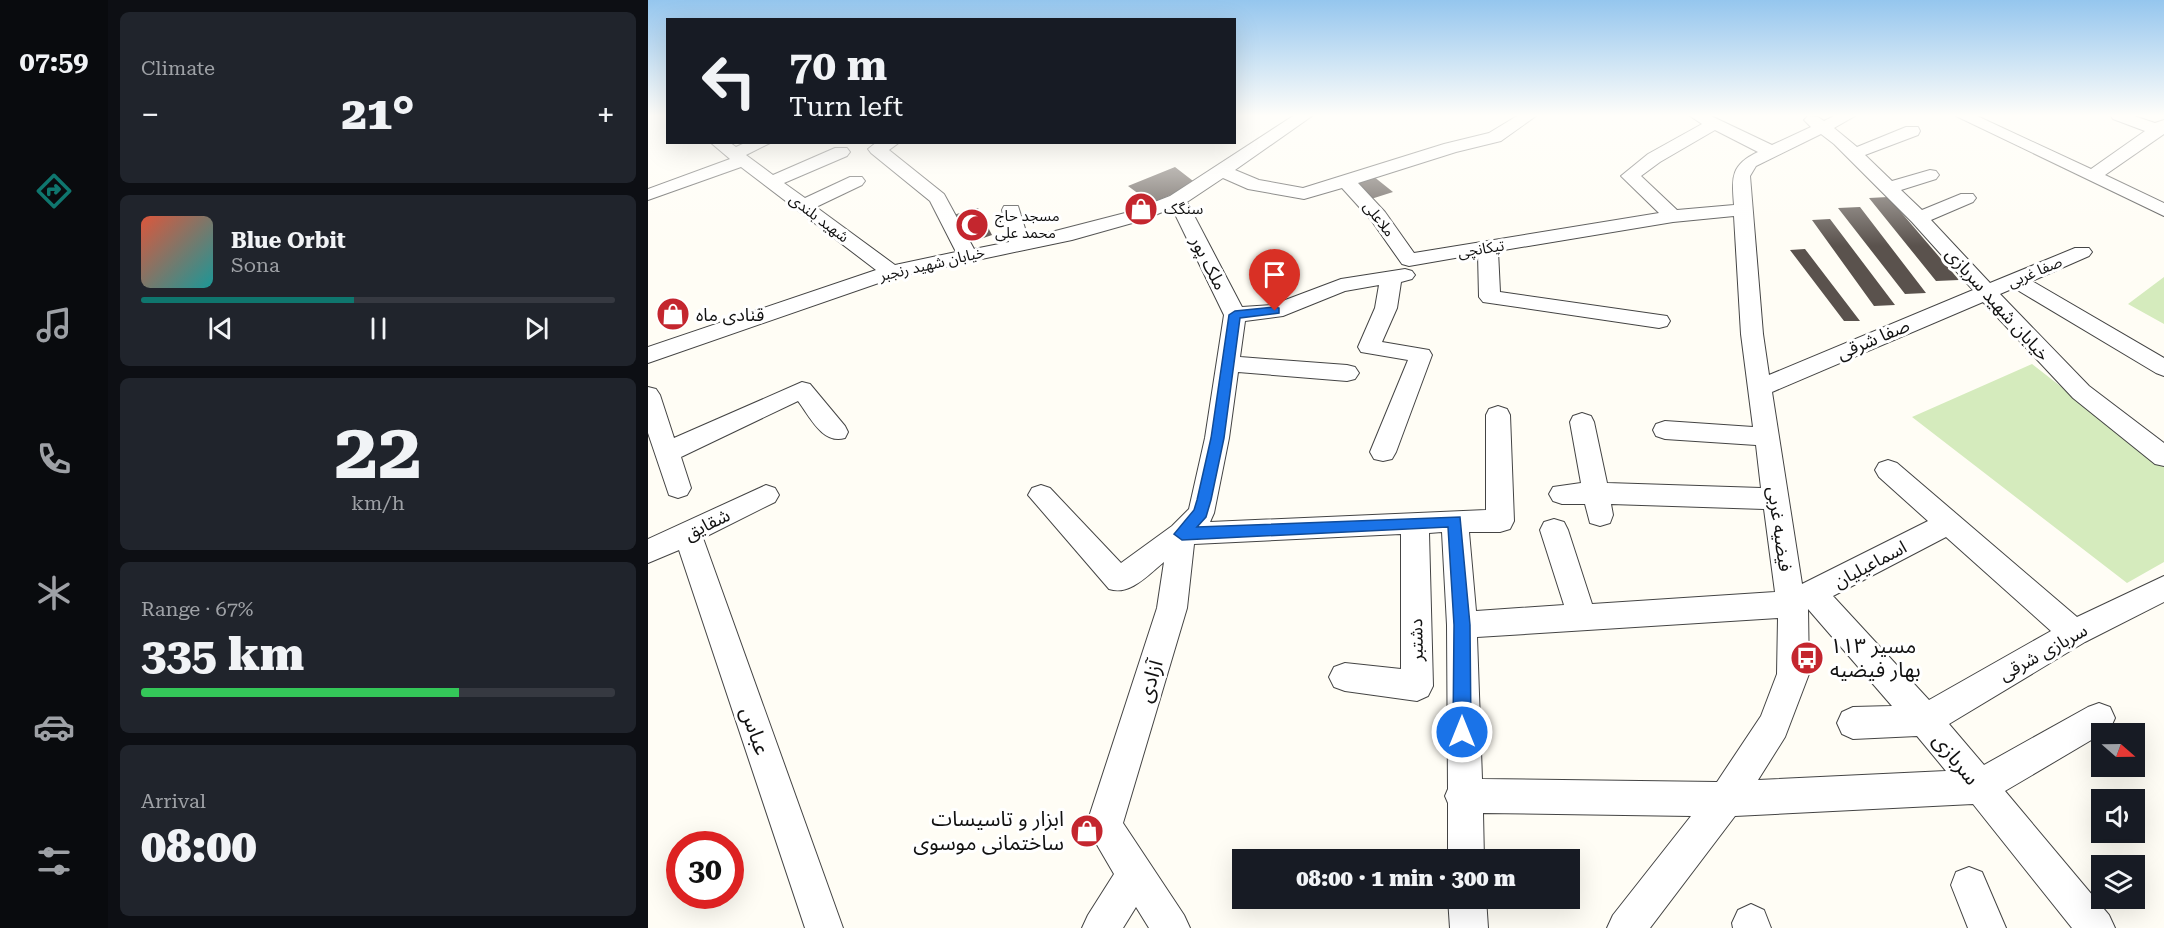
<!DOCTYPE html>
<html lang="en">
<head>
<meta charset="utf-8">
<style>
	:root { --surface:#171b24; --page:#20242c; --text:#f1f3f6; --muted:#9ea1a6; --line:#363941; --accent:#0f766e }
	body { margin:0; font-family:"Roboto Serif","Noto Sans Arabic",serif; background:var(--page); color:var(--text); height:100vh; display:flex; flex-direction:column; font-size:22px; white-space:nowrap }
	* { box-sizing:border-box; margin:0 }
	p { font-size:20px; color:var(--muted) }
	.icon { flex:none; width:33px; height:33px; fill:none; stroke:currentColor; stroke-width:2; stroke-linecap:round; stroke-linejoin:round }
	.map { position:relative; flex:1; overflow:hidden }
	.panel { display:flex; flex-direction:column; gap:12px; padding:12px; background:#0d0f14; width:540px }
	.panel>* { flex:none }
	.top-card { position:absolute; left:18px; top:18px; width:570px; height:126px; border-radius:0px; box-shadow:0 6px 24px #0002; background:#171b24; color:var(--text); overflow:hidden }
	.needle { width:39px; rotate:110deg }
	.controls { position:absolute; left:1443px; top:723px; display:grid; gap:12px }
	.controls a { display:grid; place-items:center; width:54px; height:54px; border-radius:0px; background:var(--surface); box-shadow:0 6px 24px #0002; font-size:30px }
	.speed { position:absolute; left:18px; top:831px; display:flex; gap:12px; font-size:30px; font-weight:700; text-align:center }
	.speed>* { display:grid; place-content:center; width:78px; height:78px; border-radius:50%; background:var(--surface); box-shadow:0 6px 24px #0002; line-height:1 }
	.speed .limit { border:9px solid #d22; background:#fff; color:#111 }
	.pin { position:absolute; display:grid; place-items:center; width:51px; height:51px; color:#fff; margin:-62px -26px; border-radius:50% 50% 50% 0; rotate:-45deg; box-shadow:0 0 6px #0007 }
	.pin .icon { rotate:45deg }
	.me { position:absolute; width:66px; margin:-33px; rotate:0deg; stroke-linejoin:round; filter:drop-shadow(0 0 4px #0008) }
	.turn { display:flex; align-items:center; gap:21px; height:126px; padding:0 24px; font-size:27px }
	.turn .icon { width:78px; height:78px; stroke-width:2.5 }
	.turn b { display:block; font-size:42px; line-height:51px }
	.big { font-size:45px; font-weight:800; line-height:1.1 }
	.panel .card { flex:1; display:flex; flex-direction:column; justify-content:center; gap:9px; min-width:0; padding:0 21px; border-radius:9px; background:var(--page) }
	.panel .dial { align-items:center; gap:0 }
	.dial b { font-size:78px; line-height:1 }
	.song { display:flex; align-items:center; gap:18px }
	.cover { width:72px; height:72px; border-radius:9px; background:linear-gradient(135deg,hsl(10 70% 55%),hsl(180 70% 35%)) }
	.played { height:6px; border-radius:3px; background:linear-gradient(90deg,var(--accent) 45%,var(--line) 45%) }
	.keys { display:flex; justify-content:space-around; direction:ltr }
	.heat { display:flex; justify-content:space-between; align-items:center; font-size:33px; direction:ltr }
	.charge { height:9px; border-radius:4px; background:linear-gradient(90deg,#34c759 67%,var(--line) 0) }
	.trip { position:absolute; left:584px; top:849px; width:348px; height:60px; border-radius:0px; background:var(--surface); box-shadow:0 6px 24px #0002; font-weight:800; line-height:60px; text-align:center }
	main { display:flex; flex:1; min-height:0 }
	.dock { display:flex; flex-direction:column; width:108px; justify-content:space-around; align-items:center; background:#090b0e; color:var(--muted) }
	.dock .icon { width:42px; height:42px }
	.dock .selected { color:var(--accent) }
	.dock b { font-size:27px; color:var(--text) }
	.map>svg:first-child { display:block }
	.green { fill:#d5ebbd }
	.building { fill:#5a524d }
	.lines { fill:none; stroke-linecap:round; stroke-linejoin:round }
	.minor-casing { stroke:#444; stroke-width:2 }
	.minor { fill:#fff; fill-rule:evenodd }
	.route { fill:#1a73e8; stroke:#114b97; stroke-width:1.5 }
	.labels { text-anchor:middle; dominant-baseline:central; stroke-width:6; stroke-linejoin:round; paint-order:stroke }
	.far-poi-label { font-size:15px; fill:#111; stroke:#fff; text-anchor:start }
	.far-street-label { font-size:15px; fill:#111; stroke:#fff }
	.street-label { font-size:18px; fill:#111; stroke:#fff }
	.poi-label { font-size:18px; fill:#111; stroke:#fff; text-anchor:start }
	.near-poi-label { font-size:21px; fill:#111; stroke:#fff; text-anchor:start }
	.near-street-label { font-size:21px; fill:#111; stroke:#fff }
</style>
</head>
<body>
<main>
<nav class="dock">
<b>07:59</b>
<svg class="icon selected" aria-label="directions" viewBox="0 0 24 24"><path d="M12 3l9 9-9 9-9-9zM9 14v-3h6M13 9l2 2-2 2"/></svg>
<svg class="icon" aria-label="music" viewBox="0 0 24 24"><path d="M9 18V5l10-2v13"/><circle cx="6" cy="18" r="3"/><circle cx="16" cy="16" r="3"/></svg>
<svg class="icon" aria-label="phone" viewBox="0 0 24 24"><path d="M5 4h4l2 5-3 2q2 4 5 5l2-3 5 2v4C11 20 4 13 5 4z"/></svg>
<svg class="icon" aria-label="climate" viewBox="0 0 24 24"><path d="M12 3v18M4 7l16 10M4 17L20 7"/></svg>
<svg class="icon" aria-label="car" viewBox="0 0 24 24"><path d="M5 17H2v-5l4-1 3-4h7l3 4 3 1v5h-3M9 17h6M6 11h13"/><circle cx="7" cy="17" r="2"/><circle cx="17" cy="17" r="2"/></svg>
<svg class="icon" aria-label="filters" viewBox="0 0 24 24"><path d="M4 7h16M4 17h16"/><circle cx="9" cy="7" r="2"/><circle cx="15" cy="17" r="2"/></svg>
</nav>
<section class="panel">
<div class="card"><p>Climate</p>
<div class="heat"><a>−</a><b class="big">21°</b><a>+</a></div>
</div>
<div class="card">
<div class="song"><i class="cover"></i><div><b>Blue Orbit</b><p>Sona</p></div></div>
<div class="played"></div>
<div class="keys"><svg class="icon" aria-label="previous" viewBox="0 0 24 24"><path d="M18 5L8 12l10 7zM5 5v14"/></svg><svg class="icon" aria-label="pause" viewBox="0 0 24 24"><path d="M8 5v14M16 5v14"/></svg><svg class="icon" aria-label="next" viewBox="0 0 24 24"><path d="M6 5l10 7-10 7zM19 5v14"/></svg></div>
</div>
<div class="card dial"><b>22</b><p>km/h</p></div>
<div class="card"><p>Range · 67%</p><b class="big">335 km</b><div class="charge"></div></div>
<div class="card"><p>Arrival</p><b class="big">08:00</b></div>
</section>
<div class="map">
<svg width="1516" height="928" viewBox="0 0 1516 928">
	<rect width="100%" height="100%" fill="#fffdf5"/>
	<path class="green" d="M1516,277V324L1480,304Z
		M1384,364L1516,467V562L1479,583L1264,417Z"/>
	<path class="building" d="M527,167L549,184L503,203L480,186Z
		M725,176L745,192L723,199L706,184Z
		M1240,197L1311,280L1288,281L1221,198Z
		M1212,207L1278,293L1257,294L1190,208Z
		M330,208L344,235L318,244L305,215Z
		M1182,219L1247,305L1226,306L1164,220Z
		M1157,249L1212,321H1196L1142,250Z"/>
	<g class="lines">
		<defs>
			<path id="minor" d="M645,116H664L587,170L611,180L655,188L796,144L841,133L869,116H888L853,141L808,152L710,183L737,212L766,253L1011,213L973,176L1000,154L1054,124L1042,116H1063L1124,145L1163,127L1156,120L1160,116L1170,117L1176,121L1186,116H1207L1186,128L1209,147L1258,127H1270L1272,131L1270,135L1217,155L1244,181L1282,170L1288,171L1291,175L1288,179L1253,190L1274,210L1313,194H1325L1328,198L1325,202L1283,220L1342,283L1427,248H1441L1444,252L1441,256L1384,281L1516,358V376L1508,373L1366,288L1352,294L1441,386L1516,443V466L1507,464L1425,398L1335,302L1124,392L1154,584L1280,521L1231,477L1227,470L1231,463L1240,460L1249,463L1429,617L1516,576V602L1437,642L1301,724L1336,765L1440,707L1451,703L1462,707L1467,718L1462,729L1357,791L1461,915L1467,928H1424L1325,804L1087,816L1002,928H959L965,915L1043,816L835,813L836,860H800V803L797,796L800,789L799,625L794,532L781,533L785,686L780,696L769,701L697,691L686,687L681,677L686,667L697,663L753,669V534L546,544L539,608L475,823L536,915L542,928H501L488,907L475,928H434L440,915L466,874L438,826L509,608L516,562C500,575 482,596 461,589L380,495L384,488L393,485L402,488L473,563L524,526L541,509L557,438L576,315L524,208L495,220L424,240L248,277L0,363V347L228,270L93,167L0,200V189L82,159L62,142H81L88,147L99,142H124L98,155L125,175L187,148H199L202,152L199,156L136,183L157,198L202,177H214L217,181L214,185L168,207L247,265L308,252L282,201L223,153L220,149L229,142H252L241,150L296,194L326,249L361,242L354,210L356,206H370L380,238L481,212L522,196ZM1067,130L1110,152C1082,165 1084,178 1086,205L1029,210L993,176L1012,162ZM1173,134L1186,144L1264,222L1325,290L1121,375L1115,334L1102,176L1108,166ZM575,178L600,189L656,199L694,188L723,220L754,264L761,266L830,254L831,297L835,302L1011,328L1019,326L1022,321L1019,316L852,292L850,251L1025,222L1086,216L1093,334L1105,427L1017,421L1008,424L1005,430L1008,436L1017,439L1108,445L1113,488L959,483L946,422L943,416L934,413L925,416L922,422L933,483L905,487L901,494L905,501L914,504H937L942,523L952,526L962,523L965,515L963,504L1116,509L1127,592L944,604L920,530L916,522L906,519L896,522L892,530L916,605L828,611L821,532H852L862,529L866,521L862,415L859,409L850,406L841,409L838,415V510L562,522L566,513L581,438L590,372L699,381L707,379L711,373L707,367L699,365L592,357L597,321L635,316L697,291L731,285L727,308L710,347L713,352L760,360L722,452L726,459L735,461L744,459L748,452L784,355L781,350L734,342L749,308L753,282L764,279L767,275L764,271L757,269L693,279L624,305L594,307L539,202ZM1298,537L1403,631L1281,700L1185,596ZM1160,609L1244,706L1205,707L1194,712L1189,723L1194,734L1205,739L1269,736L1298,771L1110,780L1137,737L1161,674ZM1130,618L1129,674L1113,716L1069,782L834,779L829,637Z
				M1308,116H1329L1443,169L1497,131L1465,119L1463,116H1486L1507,123L1516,120V134L1457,175L1516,203V216Z
				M154,382L162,384L197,426L200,432L197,438C175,445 162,417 150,401L33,457L43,488L39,495L30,498L21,495L0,433V387L8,389L12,395L26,438Z
				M118,485L127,488L131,495L127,502L55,538L195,928H157L31,550L0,563V539Z
				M1321,867L1334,872L1358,928H1320L1303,885L1308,872Z
				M800,898H838L840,928H802Z
				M1103,904L1116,910L1123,928H1085L1084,923L1090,910Z"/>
		</defs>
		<use href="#minor" class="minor-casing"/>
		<use href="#minor" class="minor"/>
	</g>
	<linearGradient id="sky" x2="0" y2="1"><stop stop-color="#95c6ee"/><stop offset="0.47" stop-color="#fffefa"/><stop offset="1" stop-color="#fffefa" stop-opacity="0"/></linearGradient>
	<rect width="1516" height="246" fill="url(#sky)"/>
	<path class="route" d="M627,307L631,308V313L592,318L576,438L563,500L558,517L549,527L812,517L822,625L823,732L820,738L814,740L808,738L805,732L806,625L800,527L534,540L526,534L546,510L549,500L563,438L581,315L587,311Z"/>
	<defs>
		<symbol id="shop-disc" viewBox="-11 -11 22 22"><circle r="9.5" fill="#c4262e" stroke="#fff"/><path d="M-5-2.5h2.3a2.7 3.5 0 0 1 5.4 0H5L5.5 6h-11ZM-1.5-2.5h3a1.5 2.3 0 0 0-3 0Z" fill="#fff"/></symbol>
		<symbol id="mosque-disc" viewBox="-11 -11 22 22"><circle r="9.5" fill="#c4262e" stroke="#fff"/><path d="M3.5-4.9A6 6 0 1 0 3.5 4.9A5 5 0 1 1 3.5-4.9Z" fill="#fff"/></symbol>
		<symbol id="bus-disc" viewBox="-11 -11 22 22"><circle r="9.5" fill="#c4262e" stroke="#fff"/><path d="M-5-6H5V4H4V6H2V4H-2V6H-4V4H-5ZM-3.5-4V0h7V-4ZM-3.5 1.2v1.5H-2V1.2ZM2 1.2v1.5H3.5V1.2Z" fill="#fff"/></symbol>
	</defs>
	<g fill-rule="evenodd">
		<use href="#shop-disc" x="474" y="190" width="38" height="38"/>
		<use href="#mosque-disc" x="305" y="206" width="38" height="38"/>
		<use href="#shop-disc" x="6" y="295" width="38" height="38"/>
		<use href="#bus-disc" x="1140" y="639" width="38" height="38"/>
		<use href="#shop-disc" x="420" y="812" width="38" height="38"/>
	</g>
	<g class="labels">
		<g class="far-poi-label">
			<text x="516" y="209">سنگک</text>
			<text x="347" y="216">مسجد حاج<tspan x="347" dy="17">محمد علی</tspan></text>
		</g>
		<g class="far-street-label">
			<text transform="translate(171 218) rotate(37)">شهید بلندی</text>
			<text transform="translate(731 219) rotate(52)">ملاعلی</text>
			<text transform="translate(833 249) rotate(-9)">تیکانچی</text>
			<text transform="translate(284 264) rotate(-13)">خیابان شهید رنجبر</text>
			<text transform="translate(1387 272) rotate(-23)">صفا غربی</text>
		</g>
		<g class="street-label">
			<text transform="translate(561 263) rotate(63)">ملک پور</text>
			<text transform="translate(1350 304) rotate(48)">خیابان شهید سربازی</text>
			<text transform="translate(1225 339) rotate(-23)">صفا شرقی</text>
			<text transform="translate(59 524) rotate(-26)">شقایق</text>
			<text transform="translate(1132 529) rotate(82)">فیضیه غربی</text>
			<text transform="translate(1222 564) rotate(-28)">اسماعیلیان</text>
			<text transform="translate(768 640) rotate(-91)">دشتبر</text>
			<text transform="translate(1395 652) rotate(-29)">سربازی شرقی</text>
		</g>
		<g class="poi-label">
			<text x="48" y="314">قنادی ماه</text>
		</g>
		<g class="near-poi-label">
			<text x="1182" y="646">مسیر ۱۱۳<tspan x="1182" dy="24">بهار فیضیه</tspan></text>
			<text x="416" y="819" text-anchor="end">ابزار و تاسیسات<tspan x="416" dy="24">ساختمانی موسوی</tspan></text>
		</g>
		<g class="near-street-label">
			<text transform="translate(502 681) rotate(-73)">آزادی</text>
			<text transform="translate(107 731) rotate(71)">عباس</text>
			<text transform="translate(1308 759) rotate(51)">سربازی</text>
		</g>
	</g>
</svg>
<div class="controls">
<a><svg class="needle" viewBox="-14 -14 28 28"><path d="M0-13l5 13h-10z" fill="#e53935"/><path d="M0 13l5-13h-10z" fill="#9ea1a6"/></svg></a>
<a><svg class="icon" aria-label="sound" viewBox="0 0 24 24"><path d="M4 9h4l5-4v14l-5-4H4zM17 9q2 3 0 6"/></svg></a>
<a><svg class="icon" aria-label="layers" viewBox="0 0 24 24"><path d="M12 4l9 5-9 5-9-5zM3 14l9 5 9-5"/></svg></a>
</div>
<div class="speed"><div class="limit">30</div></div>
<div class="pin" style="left:627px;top:311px;background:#d93025"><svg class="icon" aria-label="arrive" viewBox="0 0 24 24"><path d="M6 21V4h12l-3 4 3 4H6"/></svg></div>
<svg class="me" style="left:814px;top:732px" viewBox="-20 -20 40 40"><circle r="17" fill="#1a73e8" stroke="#fff" stroke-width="3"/><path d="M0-11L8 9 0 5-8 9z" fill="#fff"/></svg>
<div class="trip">08:00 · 1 min · 300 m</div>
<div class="top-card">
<div class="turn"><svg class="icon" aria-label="left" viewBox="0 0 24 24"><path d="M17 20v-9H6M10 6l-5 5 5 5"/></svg><div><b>70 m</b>Turn left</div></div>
</div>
</div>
</main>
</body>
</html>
